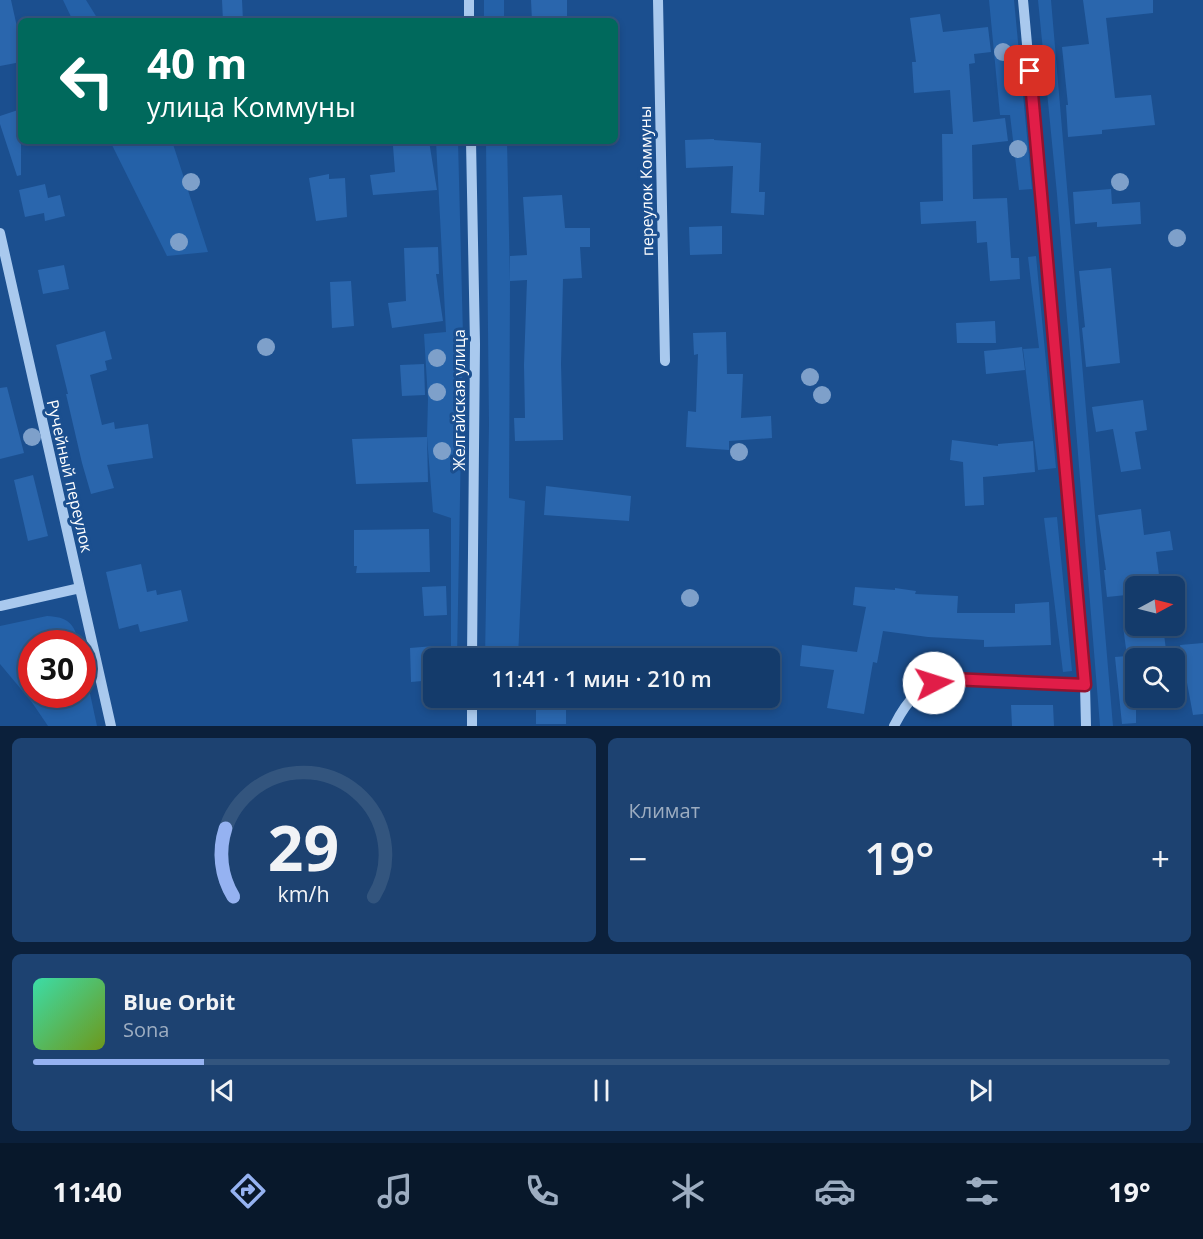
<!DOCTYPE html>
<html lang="ru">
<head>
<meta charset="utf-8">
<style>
	:root { --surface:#143b6b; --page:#1d4271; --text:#f1f3f6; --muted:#9dadc1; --line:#33557e; --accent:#95b2f1 }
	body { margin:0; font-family:"Open Sans",sans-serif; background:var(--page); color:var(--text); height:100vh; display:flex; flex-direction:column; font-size:22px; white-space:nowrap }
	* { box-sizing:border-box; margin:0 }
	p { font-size:20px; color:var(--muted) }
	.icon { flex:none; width:33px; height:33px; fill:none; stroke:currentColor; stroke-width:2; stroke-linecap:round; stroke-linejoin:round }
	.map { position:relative; height:726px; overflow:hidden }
	.side { display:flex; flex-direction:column; gap:12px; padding:12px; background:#0b203b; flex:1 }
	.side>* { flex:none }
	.guide { position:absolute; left:18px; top:18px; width:600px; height:126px; border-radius:9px; box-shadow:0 3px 9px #0003,0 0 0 2px var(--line); background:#00695c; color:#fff; overflow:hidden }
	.needle { width:39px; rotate:83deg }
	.fabs { position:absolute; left:1125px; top:576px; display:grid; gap:12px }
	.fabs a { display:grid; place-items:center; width:60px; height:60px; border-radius:9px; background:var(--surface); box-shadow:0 3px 9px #0003,0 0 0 2px var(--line); font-size:30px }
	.speed { position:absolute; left:18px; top:630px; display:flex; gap:12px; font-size:30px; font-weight:700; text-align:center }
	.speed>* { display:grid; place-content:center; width:78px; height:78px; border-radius:50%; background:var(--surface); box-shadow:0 3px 9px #0003,0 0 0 2px var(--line); line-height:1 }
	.speed .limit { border:9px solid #d22; background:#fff; color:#111 }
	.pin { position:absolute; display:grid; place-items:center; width:51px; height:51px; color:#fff; margin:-26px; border-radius:12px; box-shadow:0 3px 9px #0006 }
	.me { position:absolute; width:66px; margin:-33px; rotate:85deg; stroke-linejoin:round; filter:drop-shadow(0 0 4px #0008) }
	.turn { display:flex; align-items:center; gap:21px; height:126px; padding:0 30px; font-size:27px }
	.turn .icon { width:78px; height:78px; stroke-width:2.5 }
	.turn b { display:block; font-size:42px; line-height:51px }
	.big { font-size:45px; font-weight:600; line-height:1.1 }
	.side .tile { flex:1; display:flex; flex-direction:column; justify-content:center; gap:9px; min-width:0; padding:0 21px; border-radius:9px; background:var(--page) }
	.side .dial { align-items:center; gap:0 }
	.dial svg { height:156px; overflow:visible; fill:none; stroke:var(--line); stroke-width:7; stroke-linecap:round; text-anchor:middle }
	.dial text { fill:var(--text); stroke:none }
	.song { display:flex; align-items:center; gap:18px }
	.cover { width:72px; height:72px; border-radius:9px; background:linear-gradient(135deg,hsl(160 70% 55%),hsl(80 70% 35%)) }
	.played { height:6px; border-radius:3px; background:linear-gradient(90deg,var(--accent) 15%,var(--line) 15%) }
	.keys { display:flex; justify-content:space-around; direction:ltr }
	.heat { display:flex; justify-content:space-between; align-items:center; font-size:33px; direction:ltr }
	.side .tiles { flex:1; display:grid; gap:12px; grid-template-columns:1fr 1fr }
	.tile:last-child { grid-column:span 2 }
	.trip { position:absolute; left:423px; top:648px; width:357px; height:60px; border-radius:9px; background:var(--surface); box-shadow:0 3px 9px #0003,0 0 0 2px var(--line); font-weight:600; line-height:60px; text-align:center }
	.dock { display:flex; height:96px; justify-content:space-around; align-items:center; background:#08182b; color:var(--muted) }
	.dock .icon { width:42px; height:42px }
	.dock .on { color:var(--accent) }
	.dock b { font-size:27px; color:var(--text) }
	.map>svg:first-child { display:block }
	.green { fill:#2461a8 }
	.building { fill:#2a66ad }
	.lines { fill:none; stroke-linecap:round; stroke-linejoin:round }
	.minor { stroke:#a9c9ee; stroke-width:10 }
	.tree { fill:#7ea0ca }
	.route-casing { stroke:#92132f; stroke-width:15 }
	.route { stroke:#e11d48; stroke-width:10 }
	.labels { text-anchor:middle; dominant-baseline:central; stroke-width:6; stroke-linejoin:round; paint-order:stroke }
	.street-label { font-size:16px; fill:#fff; stroke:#1b4f8f }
</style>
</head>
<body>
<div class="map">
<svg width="1203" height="726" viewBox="0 0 1203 726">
	<rect width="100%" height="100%" fill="#1b4f8f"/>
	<path class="green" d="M63,0H86L99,21H73Z
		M484,0H504V21H484Z
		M989,0H1014L1032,189L1019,190L1010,115H1000Z
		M1038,0H1051L1113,726H1100L1057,194Z
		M110,141H172L208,252L167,256Z
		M436,141H458L463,336L457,658H451V518L433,512L427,437L428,399L424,334L446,332Z
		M486,141H507L510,281L509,498L525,501L518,658H485L489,424Z
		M1036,256L1056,468L1038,470L1023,349L1039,348L1028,257Z
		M1057,517L1072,671L1063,672L1044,518Z
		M47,616C68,617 74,623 79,643L32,644V694H82L83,661L97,726H48L31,701L0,664V626Z"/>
	<path class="building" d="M0,0H11L21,45V62L0,66Z
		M222,0H242L243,21H223Z
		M531,0H567V21H532Z
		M1083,0H1153V13L1106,18L1115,98L1151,95L1155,125L1102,130V134L1068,137L1066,105H1068L1062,47L1089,44Z
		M940,14L943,32L988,27L991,52L974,54L975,63L969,64L973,122L1005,118L1008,141L972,145L973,199L1007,198L1011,258H1019L1020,279L990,281L987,242L977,243L976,221L921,224L920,202L943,201L942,134H953L950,90L914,93L912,62H916L910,18Z
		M21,109V175L17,176L0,124V116Z
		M714,139V140L761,143L759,192H765L764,215L731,213L733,166L686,168L685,140Z
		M401,141H429L437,190L373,195L370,175L395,172L393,146L402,144Z
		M329,174V179L345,178L347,217L316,221L309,178Z
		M45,184L48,198L60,195L65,216L45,221L44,213L25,217L19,190Z
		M1111,189L1112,204L1140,202L1141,224L1097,227V222L1075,224L1073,192Z
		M562,195L565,228H590V247H580L582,278L563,279L561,364L563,440L515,441L514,418H525L524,365L527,280L510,281V256L527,255L523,197Z
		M722,226V254L690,255L689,227Z
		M438,247L439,274H436L443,321L392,328L388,303L406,301L404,248Z
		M64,265L69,289L43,294L38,270Z
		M1111,268L1120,363L1086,367L1082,328L1085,327L1079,271Z
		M351,281L354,326L332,328L330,282Z
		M995,321L996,343H957L956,323Z
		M105,331L112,359L105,361L107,370L90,375L102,425L114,422L115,429L148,424L153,458L107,465L114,488L91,494L82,463L66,394H68L56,345Z
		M726,332L727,374H743L741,418L771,416L772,438L729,441V450L686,447L688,411L696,412L698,354L694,355L693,333Z
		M1022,347L1025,370L986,374L984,351Z
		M424,364L425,395L402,396L400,365Z
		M7,387L24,453L0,459V388Z
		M1143,400L1147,430L1135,432L1141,469L1121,472L1113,429L1096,432L1092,407Z
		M427,437L428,482L356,484L352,439Z
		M952,440L998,446V444L1033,441L1035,472L983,477L984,505L965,506L963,462L950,460Z
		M33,475L48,536L28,541L14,480Z
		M546,486L631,496L629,521L544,515Z
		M1141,509L1144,535L1170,531L1173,550L1156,552L1160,583L1136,586V594L1107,597L1104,570H1106L1098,515Z
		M429,529L430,572L356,573L357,566H354V530Z
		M141,564L147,592L156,590L157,595L181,590L188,621L140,632L138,624L119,629L106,572Z
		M446,586L447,615L424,616L422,587Z
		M855,587L895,590V588L916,591L915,594L958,596L957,613H1015V604L1049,602L1051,645L984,647V640L928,637L883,631L877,663L873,662L864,714L827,708L834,670L800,666L802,645L857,652L866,607L853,605Z
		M1123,626H1163L1167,658H1136V723L1122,724L1115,657L1127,656Z
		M1203,643V714L1193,715L1180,645Z
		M434,646V680L411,682L410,648Z
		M536,698H566V724H536Z
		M1011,705H1053L1054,726H1012Z"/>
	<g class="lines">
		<path class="minor" d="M469,0V21
			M658,0L665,361
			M1023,0L1085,685L1086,726
			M471,141L475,344L472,658
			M0,233L111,726
			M0,606L80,588
			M472,726V698
			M894,726C908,698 920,686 951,679L1085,685"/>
	</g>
	<g class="tree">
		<circle cx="1003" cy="52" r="9"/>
		<circle cx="1018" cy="149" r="9"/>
		<circle cx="191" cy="182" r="9"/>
		<circle cx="1120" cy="182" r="9"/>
		<circle cx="1177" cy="238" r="9"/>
		<circle cx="179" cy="242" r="9"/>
		<circle cx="266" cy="347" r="9"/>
		<circle cx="437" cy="358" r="9"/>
		<circle cx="810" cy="377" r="9"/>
		<circle cx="437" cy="392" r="9"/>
		<circle cx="822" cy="395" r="9"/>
		<circle cx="32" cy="437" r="9"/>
		<circle cx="442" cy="451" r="9"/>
		<circle cx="739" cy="452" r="9"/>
		<circle cx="690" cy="598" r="9"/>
	</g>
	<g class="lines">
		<defs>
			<path id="route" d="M934,683L951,679L1085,685L1030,71"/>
		</defs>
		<use href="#route" class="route-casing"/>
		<use href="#route" class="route"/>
	</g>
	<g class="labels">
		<g class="street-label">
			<text transform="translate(646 181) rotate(-91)">переулок Коммуны</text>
			<text transform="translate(459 400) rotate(-90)">Желгайская улица</text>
			<text transform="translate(70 476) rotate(77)">Ручейный переулок</text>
		</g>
	</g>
</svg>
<div class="fabs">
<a><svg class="needle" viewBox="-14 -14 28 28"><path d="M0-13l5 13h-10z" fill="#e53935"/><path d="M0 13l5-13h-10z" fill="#9dadc1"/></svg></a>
<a><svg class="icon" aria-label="search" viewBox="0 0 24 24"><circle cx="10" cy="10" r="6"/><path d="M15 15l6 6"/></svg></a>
</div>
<div class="speed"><div class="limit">30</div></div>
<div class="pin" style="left:1030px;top:71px;background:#d93025"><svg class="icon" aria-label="arrive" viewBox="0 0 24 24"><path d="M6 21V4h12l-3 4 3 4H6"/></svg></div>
<svg class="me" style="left:934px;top:683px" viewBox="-20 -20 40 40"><circle r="19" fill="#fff"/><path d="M0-13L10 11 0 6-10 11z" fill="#e11d48"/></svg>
<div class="trip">11:41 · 1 мин · 210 m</div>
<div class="guide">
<div class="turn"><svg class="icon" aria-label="left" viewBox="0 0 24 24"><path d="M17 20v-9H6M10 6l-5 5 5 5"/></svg><div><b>40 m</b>улица Коммуны</div></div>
</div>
</div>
<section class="side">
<div class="tiles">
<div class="tile dial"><svg viewBox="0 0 100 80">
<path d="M14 69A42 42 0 1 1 86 69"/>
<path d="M14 69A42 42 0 0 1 10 34" stroke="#95b2f1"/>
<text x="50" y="56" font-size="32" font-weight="700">29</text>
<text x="50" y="72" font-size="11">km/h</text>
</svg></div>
<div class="tile"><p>Климат</p>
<div class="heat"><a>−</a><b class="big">19°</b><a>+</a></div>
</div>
<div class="tile">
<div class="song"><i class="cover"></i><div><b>Blue Orbit</b><p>Sona</p></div></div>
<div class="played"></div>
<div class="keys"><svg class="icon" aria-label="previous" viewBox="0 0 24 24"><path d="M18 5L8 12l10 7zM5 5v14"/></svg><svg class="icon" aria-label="pause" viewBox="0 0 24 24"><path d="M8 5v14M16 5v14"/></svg><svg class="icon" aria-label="next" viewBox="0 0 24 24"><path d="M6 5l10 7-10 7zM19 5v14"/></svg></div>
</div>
</div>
</section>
<nav class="dock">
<b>11:40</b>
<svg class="icon on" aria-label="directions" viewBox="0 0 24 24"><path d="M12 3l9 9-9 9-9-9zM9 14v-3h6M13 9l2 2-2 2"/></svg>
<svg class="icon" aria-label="music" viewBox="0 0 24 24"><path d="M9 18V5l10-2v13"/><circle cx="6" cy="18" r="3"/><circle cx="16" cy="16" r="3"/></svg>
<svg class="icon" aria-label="phone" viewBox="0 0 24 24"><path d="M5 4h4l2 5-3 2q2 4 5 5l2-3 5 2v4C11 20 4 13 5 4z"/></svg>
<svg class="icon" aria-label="climate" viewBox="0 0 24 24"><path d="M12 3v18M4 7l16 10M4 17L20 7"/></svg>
<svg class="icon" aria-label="car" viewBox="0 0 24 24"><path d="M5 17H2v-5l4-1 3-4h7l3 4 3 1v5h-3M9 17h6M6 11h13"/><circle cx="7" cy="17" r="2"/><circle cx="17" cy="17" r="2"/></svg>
<svg class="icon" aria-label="filters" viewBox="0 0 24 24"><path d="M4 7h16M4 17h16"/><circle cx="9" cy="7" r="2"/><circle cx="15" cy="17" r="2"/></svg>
<b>19°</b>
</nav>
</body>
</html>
